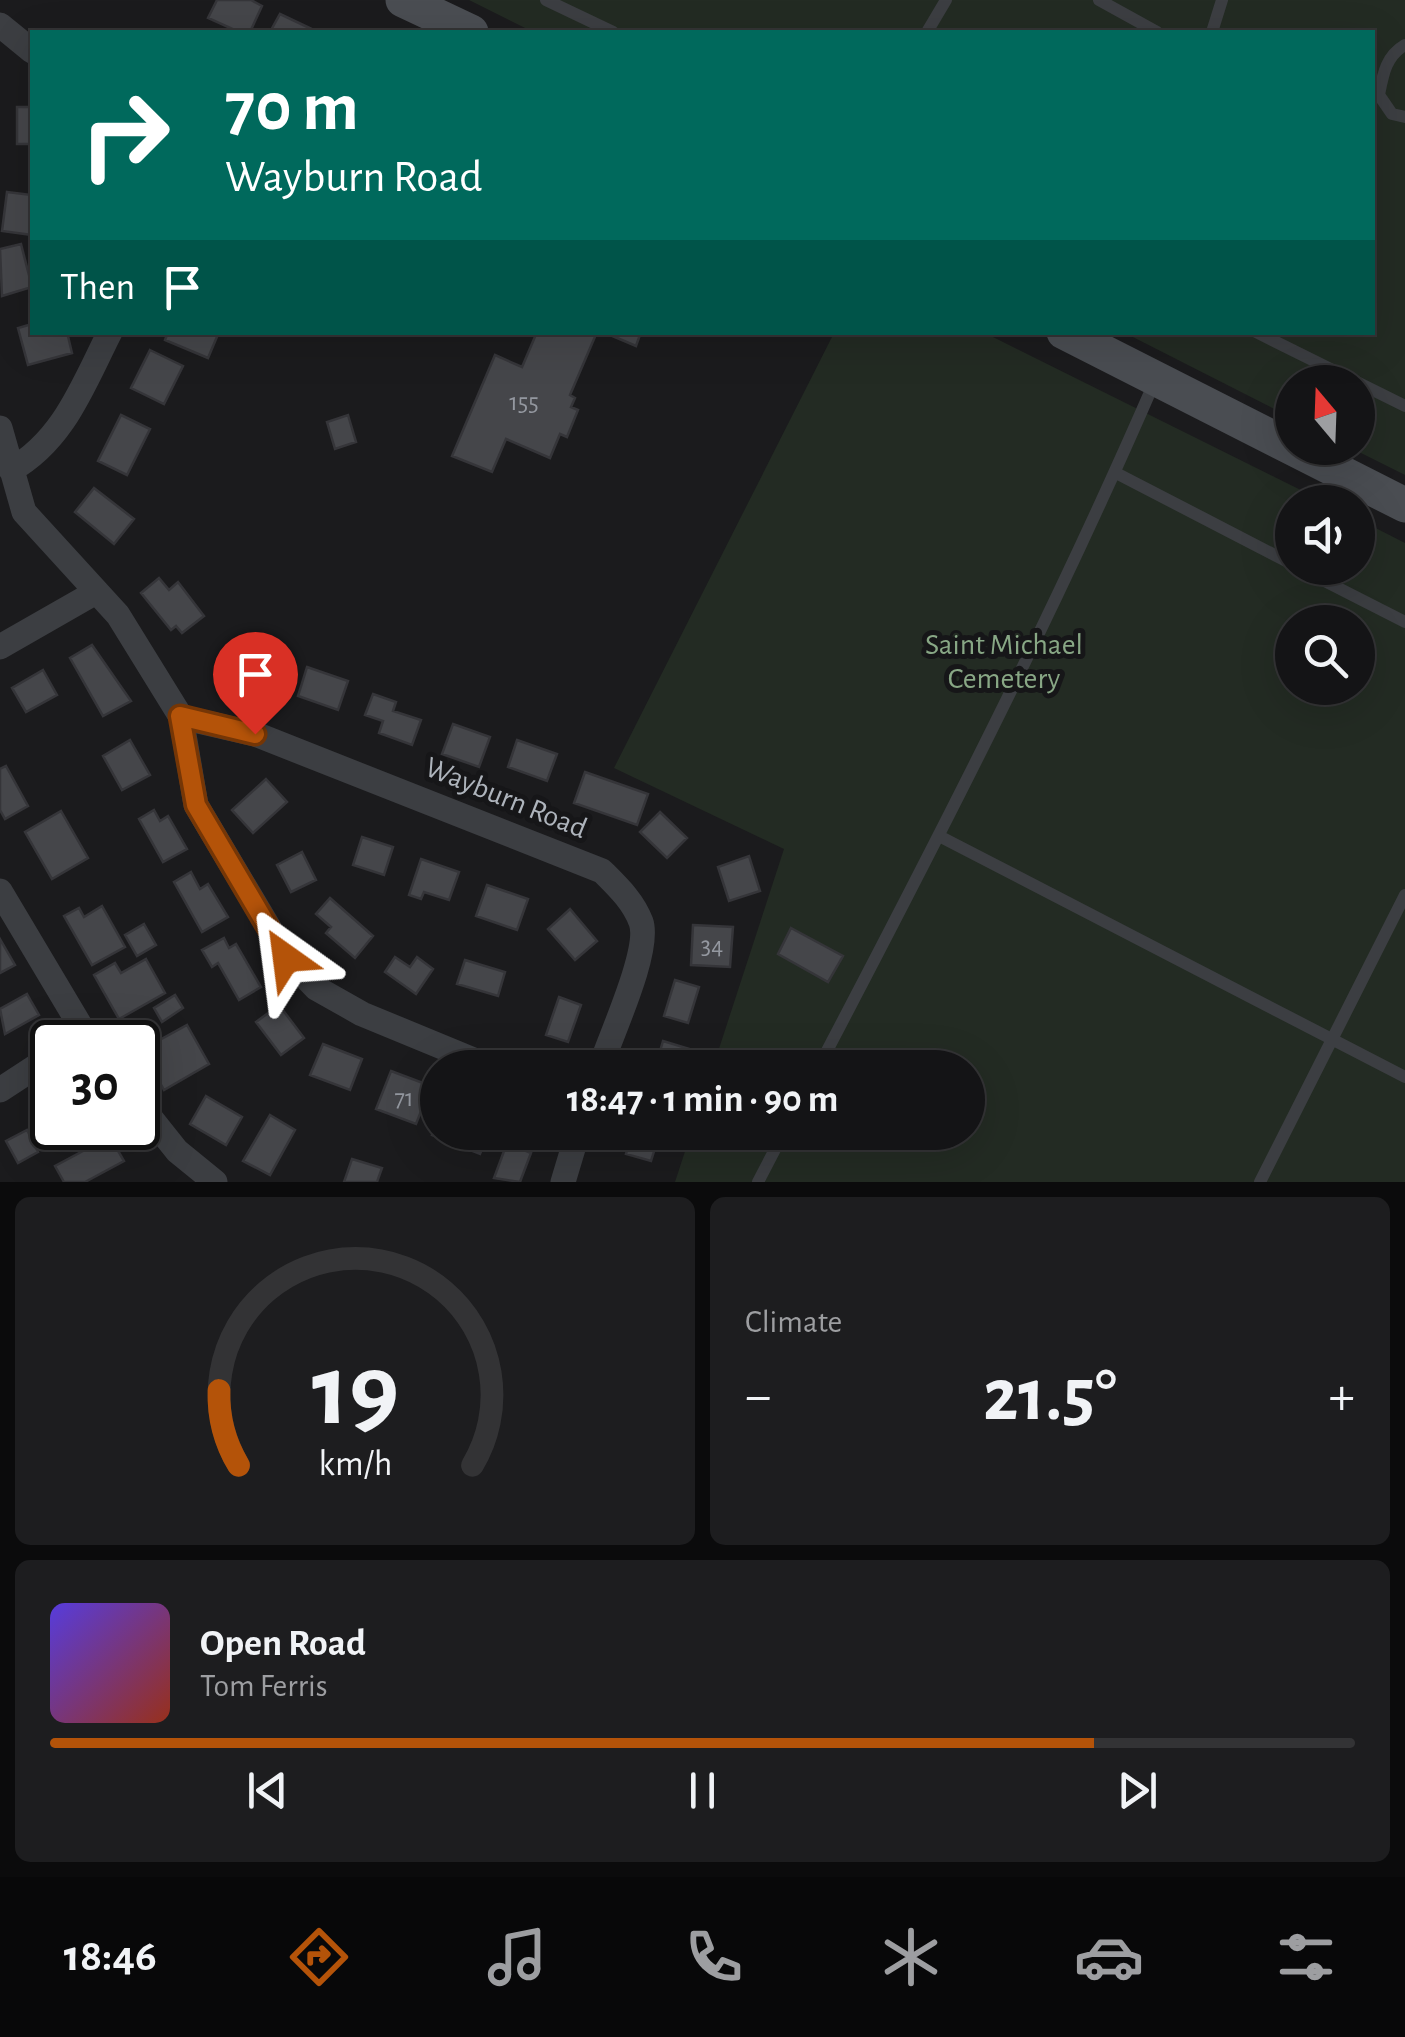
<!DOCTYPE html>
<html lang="en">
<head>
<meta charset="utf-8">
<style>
	:root { --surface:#141416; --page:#1d1d1f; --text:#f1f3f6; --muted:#9d9ea1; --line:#333335; --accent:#b45309 }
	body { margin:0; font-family:"Alegreya Sans",sans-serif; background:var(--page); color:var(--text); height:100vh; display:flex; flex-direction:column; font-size:38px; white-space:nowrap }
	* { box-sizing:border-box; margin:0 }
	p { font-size:32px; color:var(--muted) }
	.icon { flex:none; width:55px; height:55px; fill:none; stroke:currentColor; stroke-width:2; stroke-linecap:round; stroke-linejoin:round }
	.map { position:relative; height:1182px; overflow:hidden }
	.side { display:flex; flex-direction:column; gap:15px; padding:15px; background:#0b0b0c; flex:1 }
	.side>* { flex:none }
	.top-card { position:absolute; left:30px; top:30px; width:1345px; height:305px; border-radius:0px; box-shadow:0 10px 40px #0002,0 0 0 2px var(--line); background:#00695c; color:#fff; overflow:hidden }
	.needle { width:65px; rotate:341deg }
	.buttons { position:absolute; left:1275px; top:365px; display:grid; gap:20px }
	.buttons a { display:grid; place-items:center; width:100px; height:100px; border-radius:50%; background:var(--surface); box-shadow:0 10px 40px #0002,0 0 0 2px var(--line); font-size:50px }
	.speed { position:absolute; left:30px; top:1020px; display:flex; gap:20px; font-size:50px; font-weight:700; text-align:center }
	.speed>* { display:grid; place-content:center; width:130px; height:130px; border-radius:50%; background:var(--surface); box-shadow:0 10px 40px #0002,0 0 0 2px var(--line); line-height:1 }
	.speed .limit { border:5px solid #111; border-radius:15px; background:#fff; color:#111 }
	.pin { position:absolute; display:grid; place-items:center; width:85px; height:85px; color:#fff; margin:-102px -42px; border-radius:50% 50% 50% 0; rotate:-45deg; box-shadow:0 0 10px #0007 }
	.pin .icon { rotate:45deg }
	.me { position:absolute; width:110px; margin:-55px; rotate:329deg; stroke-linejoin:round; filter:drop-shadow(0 0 8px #0008) }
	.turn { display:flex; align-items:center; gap:35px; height:210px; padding:0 30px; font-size:45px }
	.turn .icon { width:130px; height:130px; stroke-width:2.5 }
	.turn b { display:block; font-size:70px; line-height:85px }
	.then { display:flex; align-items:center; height:95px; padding:0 30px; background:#0003; gap:20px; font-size:38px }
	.big { font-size:75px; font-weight:700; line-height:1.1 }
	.side .tile { flex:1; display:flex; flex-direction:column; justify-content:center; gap:15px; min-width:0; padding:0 35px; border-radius:15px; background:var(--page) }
	.side .dial { align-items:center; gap:0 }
	.dial svg { height:260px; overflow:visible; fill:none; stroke:var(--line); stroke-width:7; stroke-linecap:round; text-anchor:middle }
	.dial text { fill:var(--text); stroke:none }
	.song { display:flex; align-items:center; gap:30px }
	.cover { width:120px; height:120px; border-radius:15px; background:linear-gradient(135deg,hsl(250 70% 55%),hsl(10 70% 35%)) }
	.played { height:10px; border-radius:5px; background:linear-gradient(90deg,var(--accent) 80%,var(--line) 80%) }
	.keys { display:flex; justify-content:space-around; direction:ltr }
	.heat { display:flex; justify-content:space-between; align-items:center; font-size:55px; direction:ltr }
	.side .tiles { flex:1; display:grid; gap:15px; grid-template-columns:1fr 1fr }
	.tile:last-child { grid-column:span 2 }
	.trip { position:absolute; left:420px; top:1050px; width:565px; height:100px; border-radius:50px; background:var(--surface); box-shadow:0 10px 40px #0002,0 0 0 2px var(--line); font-weight:700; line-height:100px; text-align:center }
	.tabs { display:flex; height:160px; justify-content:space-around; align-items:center; background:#080809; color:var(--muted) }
	.tabs .icon { width:70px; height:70px }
	.tabs .active { color:var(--accent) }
	.tabs b { font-size:45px; color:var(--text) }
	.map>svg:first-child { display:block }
	.green { fill:#232b23; fill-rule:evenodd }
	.building { fill:#45464a; stroke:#353539; stroke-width:2.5 }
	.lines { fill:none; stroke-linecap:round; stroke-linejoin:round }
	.lane { stroke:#3c3e42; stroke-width:12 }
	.street { stroke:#3c3e42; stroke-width:25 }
	.secondary { stroke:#4a4d52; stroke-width:35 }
	.route-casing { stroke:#753606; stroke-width:25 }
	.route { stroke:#b45309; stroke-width:18 }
	.labels { text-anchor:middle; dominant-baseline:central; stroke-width:10; stroke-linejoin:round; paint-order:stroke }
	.number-label { font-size:25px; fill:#9498a0 }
	.park-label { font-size:30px; fill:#88a785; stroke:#161618 }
	.street-label { font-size:30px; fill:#aeb4bc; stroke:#161618 }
</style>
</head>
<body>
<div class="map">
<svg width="1405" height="1182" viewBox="0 0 1405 1182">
	<rect width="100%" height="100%" fill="#1b1b1d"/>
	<path class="green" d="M469,0H1405V475L1351,448H1358V382H1292V418L1125,333L1372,332V32H533Z
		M834,333H985L1325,502H1292V568H1358V519L1405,543V1182H675L691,1133L968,1132V1068L713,1067L784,849L614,768ZM1292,622H1358V688H1292Z"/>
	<path class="building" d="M217,0H251L262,6L250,32H239L208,18Z
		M280,14L318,32H270Z
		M17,107H32V144H17Z
		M7,192L32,195V235L2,231Z
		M21,244L32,287L2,296L0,249Z
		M32,324V332H67L72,353L28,365L18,328Z
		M168,332H219L208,358L165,340Z
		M537,332H597L570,395L575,398L571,407L578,410L567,437L560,434L550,458L506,439L492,472L452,456L495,355L522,367Z
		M603,332H641L636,346Z
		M150,350L183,366L164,404L131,388Z
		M121,415L150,429L127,475L98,461Z
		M348,415L356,442L335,449L327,422Z
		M94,488L134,519L114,544L75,512Z
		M159,578L169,590L178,582L204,616L182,633L176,626L171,630L141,593Z
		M241,640L283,655L272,686L230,671Z
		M92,645L131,701L103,716L70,658Z
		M307,667L348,681L338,710L298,696Z
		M43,670L57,695L26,712L12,688Z
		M373,694L396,702L393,711L421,720L412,745L379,733L383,721L365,715Z
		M453,724L490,737L479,767L442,754Z
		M130,740L150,775L122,790L103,756Z
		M517,740L557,754L547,781L508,767Z
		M6,766L28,806L5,819L0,810V769Z
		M585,772L648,794L637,825L574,803Z
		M266,779L287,802L253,833L232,810Z
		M154,810L160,821L168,816L187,849L163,862L139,819Z
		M61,811L88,858L52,879L25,832Z
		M660,812L687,838L667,858L640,832Z
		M362,837L393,847L384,875L353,865Z
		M302,852L316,880L291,892L277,865Z
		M749,856L760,891L729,901L718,867Z
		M421,859L459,872L449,900L424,892L421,899L409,895Z
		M191,872L200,889L208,884L228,917L202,932L174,882Z
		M487,885L528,899L517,930L476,916Z
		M330,898L373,936L355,958L326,933L331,927L316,914Z
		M102,906L125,947L92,965L64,916L79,908L84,917Z
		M570,909L597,941L575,960L548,929Z
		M144,924L156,945L137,956L125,935Z
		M693,925L733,927L730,967L691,965Z
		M791,928L843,956L828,982L778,954Z
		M224,938L229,948L236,944L261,987L239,1000L218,963L212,967L202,950Z
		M0,939L15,965L0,973Z
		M395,957L410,967L417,957L433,969L416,994L385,972Z
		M146,959L165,993L119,1019L94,975L115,963L121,973Z
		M465,960L505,972L498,996L457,984Z
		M675,980L699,987L688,1023L664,1016Z
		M27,994L39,1015L5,1034L0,1009Z
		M175,995L183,1008L162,1022L154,1008Z
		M559,997L581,1005L568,1042L546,1035Z
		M279,1005L304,1038L281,1055L256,1022Z
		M187,1025L209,1064L164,1090L138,1043L150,1035L154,1043Z
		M663,1041L693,1050L688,1068H655Z
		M323,1044L362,1059L350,1090L310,1075Z
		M391,1071L431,1086L416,1124L376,1109Z
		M206,1096L242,1117L226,1145L190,1124Z
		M52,1108V1128H83L45,1148L30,1120Z
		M270,1115L295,1130L270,1175L243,1161Z
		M438,1119V1132H489L480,1154L432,1135Z
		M126,1128L136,1139L117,1149L124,1161L85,1182H64L55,1166Z
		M27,1130L38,1152L18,1163L6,1141Z
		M632,1132H660L651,1161L626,1154Z
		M507,1143L531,1153L520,1182L494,1178Z
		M352,1159L382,1168L377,1182H344Z"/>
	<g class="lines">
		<path class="lane" d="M546,0L613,32
			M1099,0L1157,32
			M927,32L946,0
			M1212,32L1222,0
			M1405,45C1386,56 1383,74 1379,95L1392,114L1405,117
			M1256,332L1405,406
			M1116,473L1292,564
			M1299,568L1405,622
			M939,836L1405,1077
			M818,1068C936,843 1053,616 1154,383
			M758,1182L784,1132
			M1260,1182L1405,895"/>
		<path class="street" d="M0,25L32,51
			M0,428L24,512L118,615L181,717L196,805L287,958L316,988L362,1014L493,1068
			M11,470C64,440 83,385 110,332
			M0,647L96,592
			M181,717L255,734L602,871C618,887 633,901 641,922C651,950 610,1037 600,1068
			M0,891L90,1042
			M0,1090L52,1056
			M138,1102L177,1151L215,1182
			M563,1182L578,1132"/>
		<path class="secondary" d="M403,0L471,32
			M1064,332L1405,505"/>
	</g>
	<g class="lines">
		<defs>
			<path id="route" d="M255,734L180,716L196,805L286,958"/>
		</defs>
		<use href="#route" class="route-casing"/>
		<use href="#route" class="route"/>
	</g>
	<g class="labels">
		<g class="number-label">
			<text x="524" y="402">155</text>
			<text x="712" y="946">34</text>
			<text x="404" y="1098">71</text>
		</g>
		<g class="park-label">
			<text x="1004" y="645">Saint Michael<tspan x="1004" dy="34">Cemetery</tspan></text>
		</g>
		<g class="street-label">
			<text transform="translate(506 798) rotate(22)">Wayburn Road</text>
		</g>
	</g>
</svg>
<div class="buttons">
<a><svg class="needle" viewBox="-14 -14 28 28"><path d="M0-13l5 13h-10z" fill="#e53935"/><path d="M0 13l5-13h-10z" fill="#9d9ea1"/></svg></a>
<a><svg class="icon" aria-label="sound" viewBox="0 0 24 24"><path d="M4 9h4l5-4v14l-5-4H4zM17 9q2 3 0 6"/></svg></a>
<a><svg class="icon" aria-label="search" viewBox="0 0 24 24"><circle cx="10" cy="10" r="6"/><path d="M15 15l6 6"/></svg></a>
</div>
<div class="speed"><div class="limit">30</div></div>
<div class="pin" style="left:255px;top:734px;background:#d93025"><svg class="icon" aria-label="arrive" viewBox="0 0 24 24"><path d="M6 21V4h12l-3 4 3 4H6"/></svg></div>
<svg class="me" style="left:286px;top:958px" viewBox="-20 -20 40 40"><path d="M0-17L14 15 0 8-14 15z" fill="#b45309" stroke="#fff" stroke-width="4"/></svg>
<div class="trip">18:47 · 1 min · 90 m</div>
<div class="top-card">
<div class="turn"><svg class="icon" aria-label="right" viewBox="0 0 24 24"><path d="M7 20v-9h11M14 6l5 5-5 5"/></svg><div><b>70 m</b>Wayburn Road</div></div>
<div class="then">Then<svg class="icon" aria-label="arrive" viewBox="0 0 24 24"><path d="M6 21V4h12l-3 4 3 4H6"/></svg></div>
</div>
</div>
<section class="side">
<div class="tiles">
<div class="tile dial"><svg viewBox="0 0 100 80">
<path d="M14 69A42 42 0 1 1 86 69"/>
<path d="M14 69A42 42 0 0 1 8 46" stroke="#b45309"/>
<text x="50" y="56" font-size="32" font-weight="700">19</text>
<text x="50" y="72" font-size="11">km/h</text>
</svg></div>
<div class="tile"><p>Climate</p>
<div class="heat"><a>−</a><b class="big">21.5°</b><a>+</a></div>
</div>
<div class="tile">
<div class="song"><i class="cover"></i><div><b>Open Road</b><p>Tom Ferris</p></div></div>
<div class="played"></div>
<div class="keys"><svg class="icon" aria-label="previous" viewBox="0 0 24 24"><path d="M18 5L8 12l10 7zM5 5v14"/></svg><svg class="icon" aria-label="pause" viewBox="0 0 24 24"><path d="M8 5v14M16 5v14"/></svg><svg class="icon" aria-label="next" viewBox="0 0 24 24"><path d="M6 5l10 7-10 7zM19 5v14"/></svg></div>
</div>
</div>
</section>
<nav class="tabs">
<b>18:46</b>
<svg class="icon active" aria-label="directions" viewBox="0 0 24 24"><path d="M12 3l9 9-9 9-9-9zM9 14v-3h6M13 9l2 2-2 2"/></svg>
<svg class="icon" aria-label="music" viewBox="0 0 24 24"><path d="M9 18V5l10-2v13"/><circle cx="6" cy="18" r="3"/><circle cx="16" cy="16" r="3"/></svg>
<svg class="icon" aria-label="phone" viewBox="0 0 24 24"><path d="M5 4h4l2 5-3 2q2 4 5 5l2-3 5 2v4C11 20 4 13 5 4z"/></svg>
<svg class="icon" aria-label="climate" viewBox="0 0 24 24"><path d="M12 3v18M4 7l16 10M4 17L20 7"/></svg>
<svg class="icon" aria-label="car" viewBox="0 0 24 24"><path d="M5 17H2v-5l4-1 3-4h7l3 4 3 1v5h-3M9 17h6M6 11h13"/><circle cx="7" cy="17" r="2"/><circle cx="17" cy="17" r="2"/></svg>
<svg class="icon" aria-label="filters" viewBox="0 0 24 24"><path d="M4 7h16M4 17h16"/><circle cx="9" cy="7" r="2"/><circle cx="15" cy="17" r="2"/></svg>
</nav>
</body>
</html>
